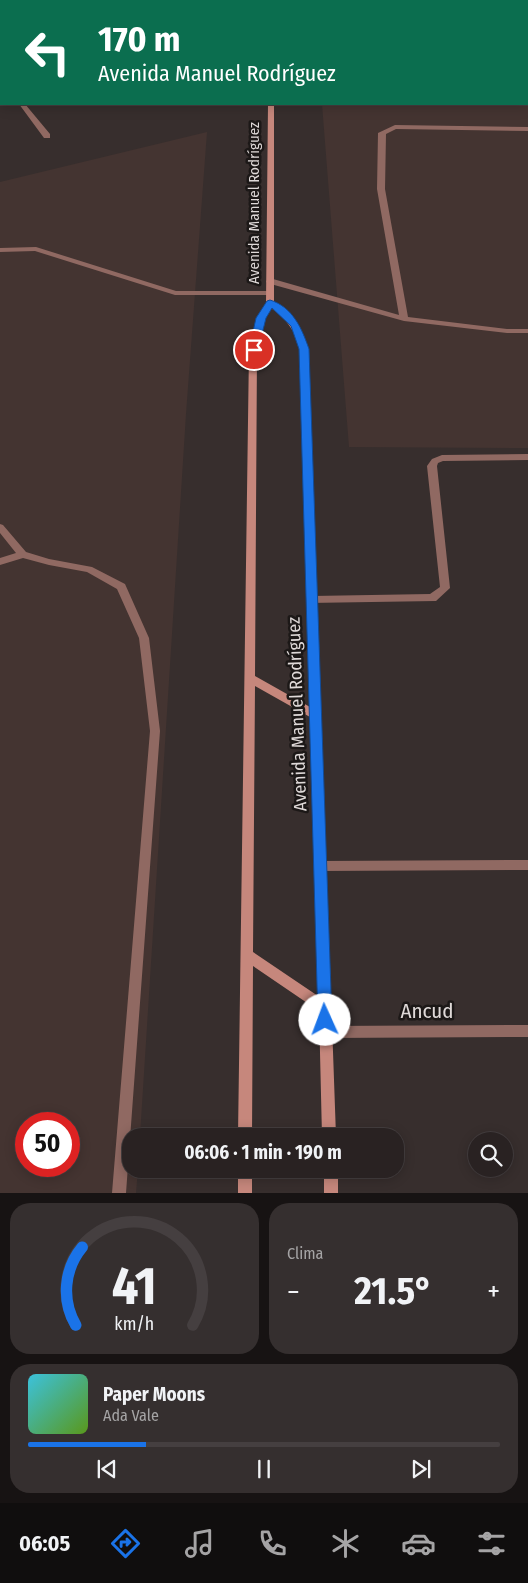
<!DOCTYPE html>
<html lang="es">
<head>
<meta charset="utf-8">
<style>
	:root { --surface:#292222; --page:#352f2f; --text:#f1f3f6; --muted:#a5a4a5; --line:#453f40; --accent:#1a73e8 }
	body { margin:0; font-family:"Fira Sans Condensed",sans-serif; background:var(--page); color:var(--text); height:100vh; display:flex; flex-direction:column; font-size:19px; white-space:nowrap }
	* { box-sizing:border-box; margin:0 }
	p { font-size:16px; color:var(--muted) }
	.icon { flex:none; width:28px; height:28px; fill:none; stroke:currentColor; stroke-width:2; stroke-linecap:round; stroke-linejoin:round }
	.map { position:relative; height:1193px; overflow:hidden }
	.drawer { display:flex; flex-direction:column; gap:10px; padding:10px; background:#171313; flex:1 }
	.drawer>* { flex:none }
	.guide { position:absolute; left:0px; top:0px; width:529px; height:105px; box-shadow:0 2px 12px #0003,0 0 0 1px var(--line); background:#0b6e4f; color:#fff; overflow:hidden }
	.tools { position:absolute; left:468px; top:1132px; display:grid; gap:10px }
	.tools a { display:grid; place-items:center; width:45px; height:45px; border-radius:50%; background:var(--surface); box-shadow:0 2px 12px #0003,0 0 0 1px var(--line); font-size:25px }
	.speed { position:absolute; left:15px; top:1112px; display:flex; gap:10px; font-size:25px; font-weight:700; text-align:center }
	.speed>* { display:grid; place-content:center; width:65px; height:65px; border-radius:50%; background:var(--surface); box-shadow:0 2px 12px #0003,0 0 0 1px var(--line); line-height:1 }
	.speed .limit { border:8px solid #d22; background:#fff; color:#111 }
	.pin { position:absolute; display:grid; place-items:center; width:42px; height:42px; color:#fff; margin:-21px; border:2px solid #fff; border-radius:50%; box-shadow:0 1px 5px #0007 }
	.me { position:absolute; width:55px; margin:-28px; rotate:358deg; stroke-linejoin:round; filter:drop-shadow(0 0 4px #0008) }
	.turn { display:flex; align-items:center; gap:18px; height:105px; padding:0 15px; font-size:22px }
	.turn .icon { width:65px; height:65px; stroke-width:2.5 }
	.turn b { display:block; font-size:35px; line-height:42px }
	.big { font-size:38px; font-weight:700; line-height:1.1 }
	.drawer .widget { flex:1; display:flex; flex-direction:column; justify-content:center; gap:8px; min-width:0; padding:0 18px; border-radius:20px; background:var(--page) }
	.drawer .dial { align-items:center; gap:0 }
	.dial svg { height:130px; overflow:visible; fill:none; stroke:var(--line); stroke-width:7; stroke-linecap:round; text-anchor:middle }
	.dial text { fill:var(--text); stroke:none }
	.song { display:flex; align-items:center; gap:15px }
	.cover { width:60px; height:60px; border-radius:8px; background:linear-gradient(135deg,hsl(190 70% 55%),hsl(90 70% 35%)) }
	.played { height:5px; border-radius:2px; background:linear-gradient(90deg,var(--accent) 25%,var(--line) 25%) }
	.keys { display:flex; justify-content:space-around; direction:ltr }
	.heat { display:flex; justify-content:space-between; align-items:center; font-size:28px; direction:ltr }
	.drawer .tiles { flex:1; display:grid; gap:10px; grid-template-columns:1fr 1fr }
	.widget:last-child { grid-column:span 2 }
	.trip { position:absolute; left:122px; top:1128px; width:282px; height:50px; border-radius:20px; background:var(--surface); box-shadow:0 2px 12px #0003,0 0 0 1px var(--line); font-weight:700; line-height:50px; text-align:center }
	.tab-bar { display:flex; height:80px; justify-content:space-around; align-items:center; background:#100e0e; color:var(--muted) }
	.tab-bar .icon { width:35px; height:35px }
	.tab-bar .selected { color:var(--accent) }
	.tab-bar b { font-size:22px; color:var(--text) }
	.map>svg:first-child { display:block }
	.built { fill:#443431; fill-rule:evenodd }
	.lines { fill:none; stroke-linecap:round; stroke-linejoin:round }
	.motorway-tunnel { stroke:#504847; stroke-width:11; stroke-dasharray:11 5.5; stroke-linecap:butt }
	.service { fill:#906962; fill-rule:evenodd }
	.minor { fill:#906962; fill-rule:evenodd }
	.secondary { fill:#c6877c; fill-rule:evenodd }
	.route { fill:#1a73e8; stroke:#114b97 }
	.labels { text-anchor:middle; dominant-baseline:central; stroke-width:5; stroke-linejoin:round; paint-order:stroke }
	.far-street-label { font-size:15px; fill:#dfd9d8; stroke:#1c1817 }
	.street-label { font-size:18px; fill:#dfd9d8; stroke:#1c1817 }
	.near-street-label { font-size:21px; fill:#dfd9d8; stroke:#1c1817 }
</style>
</head>
<body>
<div class="map">
<svg width="528" height="1193" viewBox="0 0 528 1193">
	<rect width="100%" height="100%" fill="#372e2d"/>
	<path class="built" d="M528,94V448L349,447L322,104H528Z
		M207,132L186,414L140,1136H131V1169H138L136,1193H0V182ZM26,1124H69V1166H26Z"/>
	<g class="lines">
		<path class="motorway-tunnel" d="M14,1L18,0
			M74,1L78,0"/>
		<path class="service" d="M395,125L528,127V131L396,129L386,134L385,189L408,317L507,329H528V333H507L404,321L267,283L266,281L270,279H273L399,315L377,189L378,133Z
			M36,247L176,291H270L274,293L270,295H175L35,251L0,252V248Z
			M528,454V460L443,461L438,463L437,466L450,588L436,601L308,603L307,600L312,596L430,594L440,587L427,466L432,459L442,455Z
			M0,524L3,525L26,552L49,559L92,567L125,584L149,638L160,731L126,1193H112L150,731L139,638L117,589L87,572L49,565L23,558L0,565V558L16,553L0,533Z
			M528,860V870L320,871L316,869L314,866L316,863L320,861Z"/>
		<path class="minor" d="M0,73H1V79H0Z
			M19,104H25L50,134V138H44Z
			M528,1025V1037L326,1038L321,1036L320,1032L321,1028L326,1026Z"/>
		<path class="secondary" d="M269,0H275V1H269Z
			M268,104H274V302C292,315 302,328 308,349L336,1136H322L319,1011L253,966L252,1136H238L249,350L257,318L266,303ZM271,308C287,319 295,331 300,349L310,707L255,676L257,350L265,318ZM255,686L310,717L318,996L253,952Z
			M238,1169H252V1193H238Z
			M324,1169H338V1193H324Z"/>
	</g>
	<path class="route" d="M270,300C293,307 302,329 309,349L332,1020L330,1025L325,1027L320,1025L318,1020L299,349L291,326L272,308L266,318L258,350L254,353L249,350L256,318L267,301Z"/>
	<g class="labels">
		<g class="far-street-label">
			<text transform="translate(254 203) rotate(-90)">Avenida Manuel Rodríguez</text>
		</g>
		<g class="street-label">
			<text transform="translate(297 714) rotate(-92)">Avenida Manuel Rodríguez</text>
		</g>
		<g class="near-street-label">
			<text x="427" y="1011">Ancud</text>
		</g>
	</g>
</svg>
<div class="tools">
<a><svg class="icon" aria-label="search" viewBox="0 0 24 24"><circle cx="10" cy="10" r="6"/><path d="M15 15l6 6"/></svg></a>
</div>
<div class="speed"><div class="limit">50</div></div>
<div class="pin" style="left:254px;top:350px;background:#d93025"><svg class="icon" aria-label="arrive" viewBox="0 0 24 24"><path d="M6 21V4h12l-3 4 3 4H6"/></svg></div>
<svg class="me" style="left:325px;top:1020px" viewBox="-20 -20 40 40"><circle r="19" fill="#fff"/><path d="M0-13L10 11 0 6-10 11z" fill="#1a73e8"/></svg>
<div class="trip">06:06 · 1 min · 190 m</div>
<div class="guide">
<div class="turn"><svg class="icon" aria-label="left" viewBox="0 0 24 24"><path d="M17 20v-9H6M10 6l-5 5 5 5"/></svg><div><b>170 m</b>Avenida Manuel Rodríguez</div></div>
</div>
</div>
<section class="drawer">
<div class="tiles">
<div class="widget dial"><svg viewBox="0 0 100 80">
<path d="M14 69A42 42 0 1 1 86 69"/>
<path d="M14 69A42 42 0 0 1 18 21" stroke="#1a73e8"/>
<text x="50" y="56" font-size="32" font-weight="700">41</text>
<text x="50" y="72" font-size="11">km/h</text>
</svg></div>
<div class="widget"><p>Clima</p>
<div class="heat"><a>−</a><b class="big">21.5°</b><a>+</a></div>
</div>
<div class="widget">
<div class="song"><i class="cover"></i><div><b>Paper Moons</b><p>Ada Vale</p></div></div>
<div class="played"></div>
<div class="keys"><svg class="icon" aria-label="previous" viewBox="0 0 24 24"><path d="M18 5L8 12l10 7zM5 5v14"/></svg><svg class="icon" aria-label="pause" viewBox="0 0 24 24"><path d="M8 5v14M16 5v14"/></svg><svg class="icon" aria-label="next" viewBox="0 0 24 24"><path d="M6 5l10 7-10 7zM19 5v14"/></svg></div>
</div>
</div>
</section>
<nav class="tab-bar">
<b>06:05</b>
<svg class="icon selected" aria-label="directions" viewBox="0 0 24 24"><path d="M12 3l9 9-9 9-9-9zM9 14v-3h6M13 9l2 2-2 2"/></svg>
<svg class="icon" aria-label="music" viewBox="0 0 24 24"><path d="M9 18V5l10-2v13"/><circle cx="6" cy="18" r="3"/><circle cx="16" cy="16" r="3"/></svg>
<svg class="icon" aria-label="phone" viewBox="0 0 24 24"><path d="M5 4h4l2 5-3 2q2 4 5 5l2-3 5 2v4C11 20 4 13 5 4z"/></svg>
<svg class="icon" aria-label="climate" viewBox="0 0 24 24"><path d="M12 3v18M4 7l16 10M4 17L20 7"/></svg>
<svg class="icon" aria-label="car" viewBox="0 0 24 24"><path d="M5 17H2v-5l4-1 3-4h7l3 4 3 1v5h-3M9 17h6M6 11h13"/><circle cx="7" cy="17" r="2"/><circle cx="17" cy="17" r="2"/></svg>
<svg class="icon" aria-label="filters" viewBox="0 0 24 24"><path d="M4 7h16M4 17h16"/><circle cx="9" cy="7" r="2"/><circle cx="15" cy="17" r="2"/></svg>
</nav>
</body>
</html>
